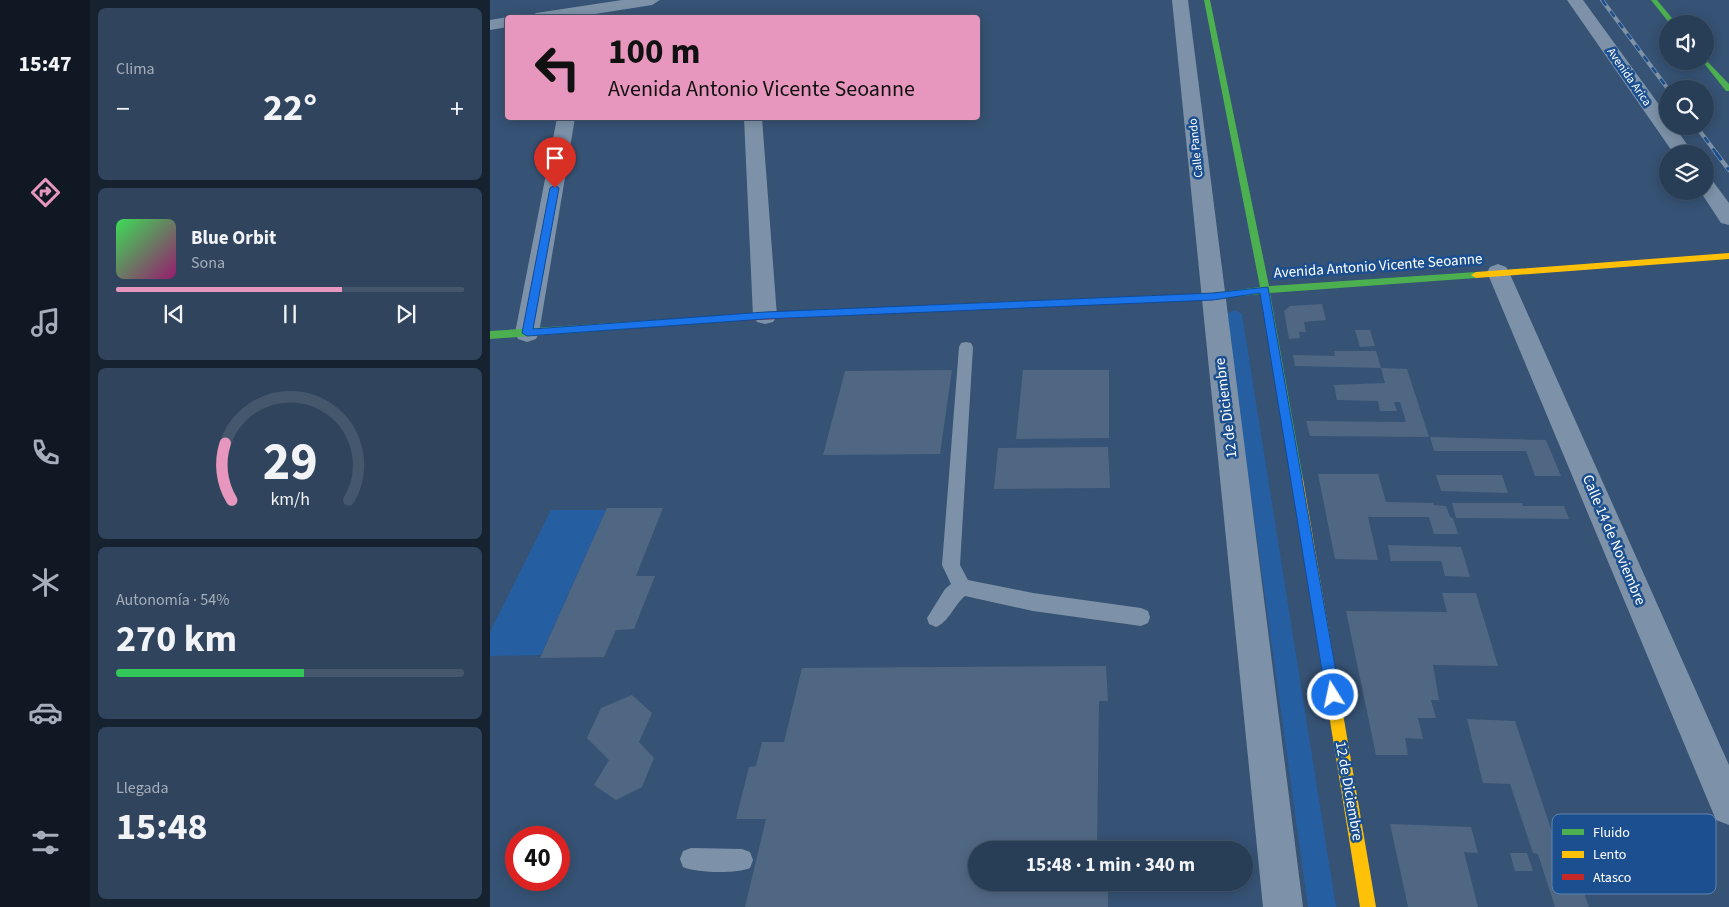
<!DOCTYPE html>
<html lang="es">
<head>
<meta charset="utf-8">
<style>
	:root { --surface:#283e57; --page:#30455d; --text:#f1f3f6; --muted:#a5aeba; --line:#44576d; --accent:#e797bd }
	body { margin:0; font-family:"Source Sans 3",sans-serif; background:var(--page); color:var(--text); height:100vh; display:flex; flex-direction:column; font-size:19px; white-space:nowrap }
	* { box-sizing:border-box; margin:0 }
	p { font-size:16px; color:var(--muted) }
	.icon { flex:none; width:28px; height:28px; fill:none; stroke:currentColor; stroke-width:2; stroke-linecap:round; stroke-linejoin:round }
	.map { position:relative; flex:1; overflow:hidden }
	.details { display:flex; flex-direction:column; gap:8px; padding:8px; background:#162230; width:400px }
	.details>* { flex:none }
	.hud { position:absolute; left:15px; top:15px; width:475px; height:105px; border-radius:5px; box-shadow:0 2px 12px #0003,0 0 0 1px var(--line); background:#e797bd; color:#111; overflow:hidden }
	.buttons { position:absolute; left:1169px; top:15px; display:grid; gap:10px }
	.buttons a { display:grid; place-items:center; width:55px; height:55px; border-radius:50%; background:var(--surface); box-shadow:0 2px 12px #0003,0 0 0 1px var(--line); font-size:25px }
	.speed { position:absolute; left:15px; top:826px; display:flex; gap:10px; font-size:25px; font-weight:700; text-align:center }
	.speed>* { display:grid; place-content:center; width:65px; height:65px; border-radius:50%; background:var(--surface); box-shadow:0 2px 12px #0003,0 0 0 1px var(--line); line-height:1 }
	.speed .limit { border:8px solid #d22; background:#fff; color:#111 }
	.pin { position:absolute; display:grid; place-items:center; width:42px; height:42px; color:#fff; margin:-51px -21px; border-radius:50% 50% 50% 0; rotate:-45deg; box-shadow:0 0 5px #0007 }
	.pin .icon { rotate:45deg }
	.me { position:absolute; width:55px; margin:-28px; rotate:350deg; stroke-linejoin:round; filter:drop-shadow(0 0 4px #0008) }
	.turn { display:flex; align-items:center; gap:18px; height:105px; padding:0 20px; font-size:22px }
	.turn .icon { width:65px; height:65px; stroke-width:2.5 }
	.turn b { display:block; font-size:35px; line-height:42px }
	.big { font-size:38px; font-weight:700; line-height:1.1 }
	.details .widget { flex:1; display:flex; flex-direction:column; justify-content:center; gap:8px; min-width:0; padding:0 18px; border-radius:8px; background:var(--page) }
	.details .dial { align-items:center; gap:0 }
	.dial svg { height:130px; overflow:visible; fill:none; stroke:var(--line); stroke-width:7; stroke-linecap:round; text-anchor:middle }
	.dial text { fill:var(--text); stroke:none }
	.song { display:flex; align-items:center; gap:15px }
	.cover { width:60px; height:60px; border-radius:8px; background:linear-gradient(135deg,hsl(130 70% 55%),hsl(320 70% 35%)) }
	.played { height:5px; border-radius:2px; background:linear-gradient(90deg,var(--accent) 65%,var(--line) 65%) }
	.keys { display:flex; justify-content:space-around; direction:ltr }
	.heat { display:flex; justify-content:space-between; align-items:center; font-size:28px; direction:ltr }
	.charge { height:8px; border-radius:4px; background:linear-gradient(90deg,#34c759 54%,var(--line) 0) }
	.trip { position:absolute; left:478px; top:841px; width:285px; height:50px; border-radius:25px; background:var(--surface); box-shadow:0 2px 12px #0003,0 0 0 1px var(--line); font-weight:700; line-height:50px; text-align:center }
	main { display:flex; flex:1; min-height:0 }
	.tab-bar { display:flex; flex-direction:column; width:90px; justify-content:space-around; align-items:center; background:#101923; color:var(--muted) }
	.tab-bar .icon { width:35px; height:35px }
	.tab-bar .active { color:var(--accent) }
	.tab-bar b { font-size:22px; color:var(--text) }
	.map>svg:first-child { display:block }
	.green { fill:#265fa1 }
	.building { fill:#506783 }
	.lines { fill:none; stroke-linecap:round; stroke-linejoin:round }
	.lane { fill:#7d92a8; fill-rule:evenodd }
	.street { fill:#7d92a8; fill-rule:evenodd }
	.fast { fill:#4caf50; fill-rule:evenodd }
	.slow { fill:#ffc107; fill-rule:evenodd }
	.jam { fill:#c62828; fill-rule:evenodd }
	.rail-far1-casing { stroke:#7e92a7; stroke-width:4 }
	.rail-casing { stroke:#7e92a7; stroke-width:4.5 }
	.rail-far1 { stroke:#1b4f8f; stroke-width:2.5; stroke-dasharray:7; stroke-linecap:butt }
	.rail { stroke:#1b4f8f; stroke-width:3; stroke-dasharray:9; stroke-linecap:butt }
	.route { fill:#1a73e8; stroke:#114b97 }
	.labels { text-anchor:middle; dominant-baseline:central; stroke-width:5; stroke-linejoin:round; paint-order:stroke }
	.far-street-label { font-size:12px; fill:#fff; stroke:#1b4f8f }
	.street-label { font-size:15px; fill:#fff; stroke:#1b4f8f }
	.key { fill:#1b4f8f; stroke:#5f84b1; stroke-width:1 }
	.key-label { font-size:14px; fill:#fff }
</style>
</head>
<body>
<main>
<nav class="tab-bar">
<b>15:47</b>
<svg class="icon active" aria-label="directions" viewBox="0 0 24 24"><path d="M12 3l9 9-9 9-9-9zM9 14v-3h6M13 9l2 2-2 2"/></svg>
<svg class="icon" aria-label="music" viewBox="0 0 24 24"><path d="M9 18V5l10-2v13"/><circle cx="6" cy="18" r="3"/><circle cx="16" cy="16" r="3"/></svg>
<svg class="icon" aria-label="phone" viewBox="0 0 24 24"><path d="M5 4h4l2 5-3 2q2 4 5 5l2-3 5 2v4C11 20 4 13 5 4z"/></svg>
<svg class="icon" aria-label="climate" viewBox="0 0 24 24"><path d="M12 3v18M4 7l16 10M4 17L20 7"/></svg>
<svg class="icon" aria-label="car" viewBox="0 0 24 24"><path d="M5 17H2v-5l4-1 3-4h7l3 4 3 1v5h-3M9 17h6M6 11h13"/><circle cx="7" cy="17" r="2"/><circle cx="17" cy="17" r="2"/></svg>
<svg class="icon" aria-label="filters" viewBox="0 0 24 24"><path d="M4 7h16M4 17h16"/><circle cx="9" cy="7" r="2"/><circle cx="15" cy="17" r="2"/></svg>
</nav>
<section class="details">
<div class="widget"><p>Clima</p>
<div class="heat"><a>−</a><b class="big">22°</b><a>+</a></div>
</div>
<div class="widget">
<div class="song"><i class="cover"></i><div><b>Blue Orbit</b><p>Sona</p></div></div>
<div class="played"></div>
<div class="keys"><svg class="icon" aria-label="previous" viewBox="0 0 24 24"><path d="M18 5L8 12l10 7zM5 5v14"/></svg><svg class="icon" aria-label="pause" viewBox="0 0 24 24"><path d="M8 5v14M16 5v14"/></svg><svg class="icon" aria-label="next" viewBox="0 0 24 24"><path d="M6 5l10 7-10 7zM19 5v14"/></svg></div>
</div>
<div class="widget dial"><svg viewBox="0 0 100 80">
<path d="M14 69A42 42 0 1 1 86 69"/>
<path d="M14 69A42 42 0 0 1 10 34" stroke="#e797bd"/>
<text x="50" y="56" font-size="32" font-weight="700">29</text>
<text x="50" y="72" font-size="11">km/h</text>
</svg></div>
<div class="widget"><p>Autonomía · 54%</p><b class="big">270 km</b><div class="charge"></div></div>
<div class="widget"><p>Llegada</p><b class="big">15:48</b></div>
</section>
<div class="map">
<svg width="1239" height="907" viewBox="0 0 1239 907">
	<rect width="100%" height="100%" fill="#365274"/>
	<path class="green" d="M745,310L752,314L846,907H818L736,314Z
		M61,510H116L51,655L0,656V632Z"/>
	<path class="building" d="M832,304L836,320L814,322L816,332H809L810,338L799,339L794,311L800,306Z
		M865,330H880L885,346L870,347Z
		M844,351H886L891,368L917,369L939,437L820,436L816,421L916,422L910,402H904L907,411H890L888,401L847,400L844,385L895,383L891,368L805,366L803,355L845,356Z
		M462,370L450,454L333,455L355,371Z
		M533,370H619V438L526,439Z
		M940,437L1056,440L1071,476H1045L1036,451H944Z
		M618,447L620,488L504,489L508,448Z
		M828,474H888L896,502L943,503L944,505L956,506L960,517L963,518L968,534H944L939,517H878L888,560L845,559Z
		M946,475H1012L1018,493L951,491Z
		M962,503H1032L1033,506H1074L1079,519L966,518Z
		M117,508H173L146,576H165L144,629L126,630L114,657L50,658Z
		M898,545L971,547L980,577L955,576L951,561H901Z
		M952,593H986L1008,666L943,665L949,700H941L946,718H928L933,739L915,738L918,755H886L856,611L957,612Z
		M616,666L618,701H609L607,850H486V882L618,884V907H255L276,819H246L259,767L266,766L272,742H294L312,668Z
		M142,695L162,713L149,742L164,758L152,787L126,800L104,785L119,760L97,738L111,708Z
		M977,719L1025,721L1069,853H1080L1099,907H1065L1048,854L1043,853L1020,784L993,783Z
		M900,824L981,827L988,853L974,852L988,907H918Z
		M1020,853H1037L1043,871H1025Z"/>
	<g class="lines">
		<path class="lane" d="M476,342L481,343L483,347L470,565L478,580L543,593L651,608L658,611L660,617L658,623L651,626L543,611L475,596C464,605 459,622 446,627L439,624L437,618L455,589L461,584L452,565L469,347L471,343Z
			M201,848L252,849L260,852L263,860L260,868C246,874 207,873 193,867L190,859L193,851Z"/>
		<path class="street" d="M132,0H170L162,5L80,18H38L46,13Z
			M682,0H698L813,907H773Z
			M1077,0H1093L1178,117V126H1184L1204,154H1184Z
			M18,17V27L0,30V20Z
			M67,118H85L49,333L46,339L37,342L28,339L25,333Z
			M254,118H272L287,316L283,322L275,324L267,322L263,316Z
			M1215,178L1222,180L1239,203V225L1231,223L1210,191H1215Z
			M1008,264L1016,267L1019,272L1239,765V825L1226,820L997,272L1000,267Z"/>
		<path class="fast" d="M714,0H720L779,286L986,272L991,275L986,278L780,293L813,479L811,482H803L801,479L771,294L723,299L466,310L461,307L466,304L723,293L770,287Z
			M1161,0H1167L1187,24H1180Z
			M1215,59L1239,84V91H1236L1213,62Z
			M227,316L232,319L227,322L0,339V331Z"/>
		<path class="slow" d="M1239,253V259L986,278L981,275L986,272Z
			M807,474L811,476L813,479L886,907H870L801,479L803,476Z"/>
		<path class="jam" d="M466,304L471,307L466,310L227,322L222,319L227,316Z"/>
		<defs>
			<path id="rail-far1" d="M1112,0L1178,89
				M1206,126L1227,154"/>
			<path id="rail" d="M1226,153L1239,170"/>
		</defs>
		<use href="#rail-far1" class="rail-far1-casing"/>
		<use href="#rail" class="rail-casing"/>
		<use href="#rail-far1" class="rail-far1"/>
		<use href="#rail" class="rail"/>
	</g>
	<path class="route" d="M65,185L69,188L43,329L275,312L723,293L778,287L850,695L848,700L843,702L838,700L836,695L770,293L723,300L275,319L37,336L32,333L60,188Z"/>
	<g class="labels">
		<g class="far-street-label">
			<text transform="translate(1139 77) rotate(55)">Avenida Arica</text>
			<text transform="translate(706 148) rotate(-96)">Calle Pando</text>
		</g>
		<g class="street-label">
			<text transform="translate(888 266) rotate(-4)">Avenida Antonio Vicente Seoanne</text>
			<text transform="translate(736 408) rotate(-97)">12 de Diciembre</text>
			<text transform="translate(1124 540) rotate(67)">Calle 14 de Noviembre</text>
			<text transform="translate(859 791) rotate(80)">12 de Diciembre</text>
		</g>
	</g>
	<rect x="1062" y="814" width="164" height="80" rx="8" class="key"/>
	<rect x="1072" y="829" width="22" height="6" fill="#4caf50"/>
	<rect x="1072" y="851" width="22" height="7" fill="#ffc107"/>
	<rect x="1072" y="874" width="22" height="6" fill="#c62828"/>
	<g class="key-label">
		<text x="1103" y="837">Fluido</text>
		<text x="1103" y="859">Lento</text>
		<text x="1103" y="882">Atasco</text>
	</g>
</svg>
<div class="buttons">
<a><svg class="icon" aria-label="sound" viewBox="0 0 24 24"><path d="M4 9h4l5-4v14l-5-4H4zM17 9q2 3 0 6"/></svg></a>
<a><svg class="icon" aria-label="search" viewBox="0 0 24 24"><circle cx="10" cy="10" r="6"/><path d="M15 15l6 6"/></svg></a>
<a><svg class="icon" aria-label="layers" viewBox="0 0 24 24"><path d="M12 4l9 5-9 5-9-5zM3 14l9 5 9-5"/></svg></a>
</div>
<div class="speed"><div class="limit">40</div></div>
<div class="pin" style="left:65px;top:188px;background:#d93025"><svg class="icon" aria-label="arrive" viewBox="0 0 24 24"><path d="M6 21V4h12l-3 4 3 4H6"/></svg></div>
<svg class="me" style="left:843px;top:695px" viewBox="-20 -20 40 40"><circle r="17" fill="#1a73e8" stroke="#fff" stroke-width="3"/><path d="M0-11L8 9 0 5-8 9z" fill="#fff"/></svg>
<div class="trip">15:48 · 1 min · 340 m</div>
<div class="hud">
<div class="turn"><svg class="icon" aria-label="left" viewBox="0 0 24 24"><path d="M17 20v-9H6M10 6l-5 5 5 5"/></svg><div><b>100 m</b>Avenida Antonio Vicente Seoanne</div></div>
</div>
</div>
</main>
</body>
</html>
